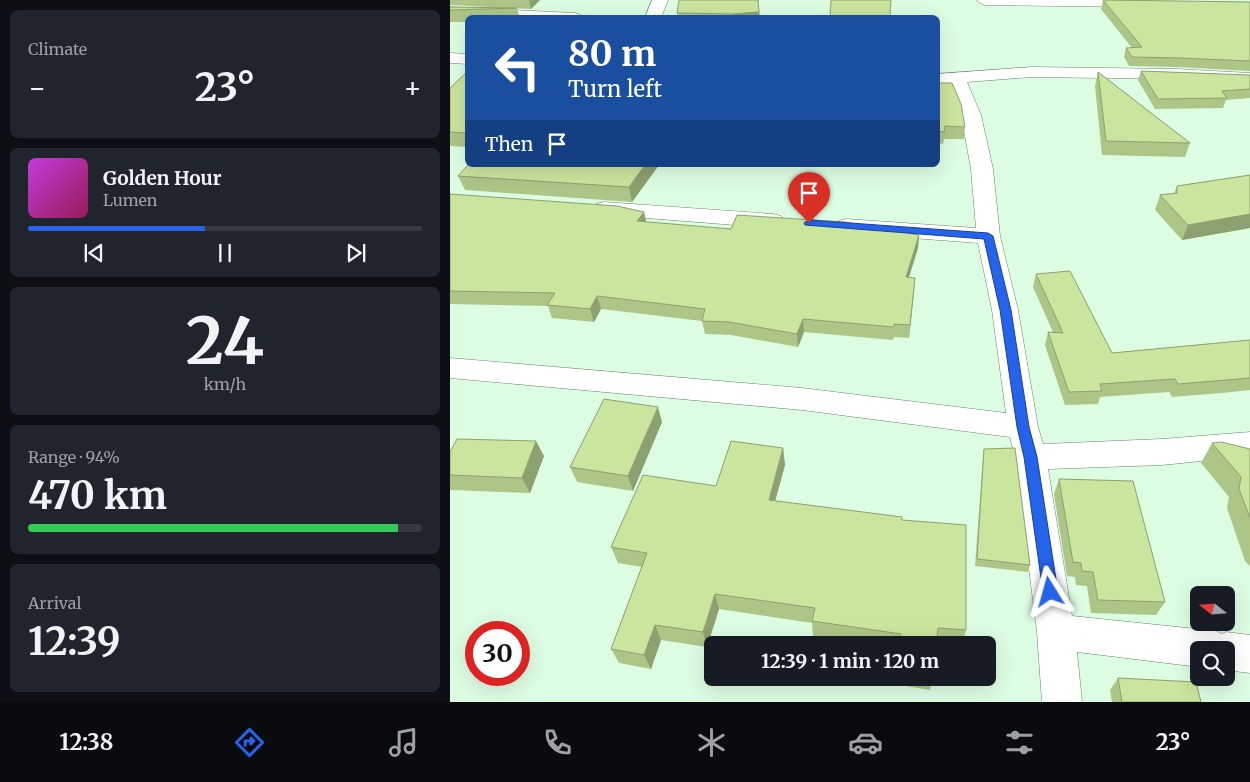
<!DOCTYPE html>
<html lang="en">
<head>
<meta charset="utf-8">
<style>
	:root { --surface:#171b24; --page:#20242c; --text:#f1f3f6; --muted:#9ea1a6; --line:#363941; --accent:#2563eb }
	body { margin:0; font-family:Merriweather,serif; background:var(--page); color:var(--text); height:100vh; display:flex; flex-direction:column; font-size:19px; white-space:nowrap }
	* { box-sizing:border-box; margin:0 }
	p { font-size:16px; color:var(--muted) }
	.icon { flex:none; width:28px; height:28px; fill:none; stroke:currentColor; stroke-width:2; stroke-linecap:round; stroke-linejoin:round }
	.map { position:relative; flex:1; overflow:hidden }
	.side { display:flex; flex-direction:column; gap:10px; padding:10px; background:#0d0f14; width:450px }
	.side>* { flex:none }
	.top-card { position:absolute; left:15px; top:15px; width:475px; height:152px; border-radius:8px; box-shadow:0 5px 20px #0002; background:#1a4fa0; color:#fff; overflow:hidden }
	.needle { width:32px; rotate:287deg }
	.controls { position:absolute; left:740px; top:586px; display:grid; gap:10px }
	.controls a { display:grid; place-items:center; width:45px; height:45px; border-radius:8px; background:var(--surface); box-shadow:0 5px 20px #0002; font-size:25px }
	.speed { position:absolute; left:15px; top:621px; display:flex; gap:10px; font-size:25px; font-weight:700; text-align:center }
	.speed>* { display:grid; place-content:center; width:65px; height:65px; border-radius:50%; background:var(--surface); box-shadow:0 5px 20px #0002; line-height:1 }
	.speed .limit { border:8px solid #d22; background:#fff; color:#111 }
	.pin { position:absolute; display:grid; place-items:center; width:42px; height:42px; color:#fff; margin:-51px -21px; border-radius:50% 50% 50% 0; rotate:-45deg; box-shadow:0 0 5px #0007 }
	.pin .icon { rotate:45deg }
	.me { position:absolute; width:55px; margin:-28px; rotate:352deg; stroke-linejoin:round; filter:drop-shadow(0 0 4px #0008) }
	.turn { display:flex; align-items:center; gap:18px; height:105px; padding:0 20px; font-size:22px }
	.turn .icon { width:65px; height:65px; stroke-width:2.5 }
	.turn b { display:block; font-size:35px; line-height:42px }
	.then { display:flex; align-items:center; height:48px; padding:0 20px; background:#0003; gap:10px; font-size:19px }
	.big { font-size:38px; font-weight:700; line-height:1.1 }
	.side .card { flex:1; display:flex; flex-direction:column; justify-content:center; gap:8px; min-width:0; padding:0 18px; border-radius:8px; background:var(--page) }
	.side .dial { align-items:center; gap:0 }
	.dial b { font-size:65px; line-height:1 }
	.song { display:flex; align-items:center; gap:15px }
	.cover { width:60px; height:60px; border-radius:8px; background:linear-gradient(135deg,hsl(290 70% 55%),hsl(330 70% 35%)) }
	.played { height:5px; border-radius:2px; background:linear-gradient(90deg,var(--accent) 45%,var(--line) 45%) }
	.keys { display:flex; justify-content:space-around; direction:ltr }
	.heat { display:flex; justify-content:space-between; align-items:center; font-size:28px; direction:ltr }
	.charge { height:8px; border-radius:4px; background:linear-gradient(90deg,#34c759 94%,var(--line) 0) }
	.trip { position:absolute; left:254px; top:636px; width:292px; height:50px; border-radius:8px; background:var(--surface); box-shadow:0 5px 20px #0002; font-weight:700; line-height:50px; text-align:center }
	.tab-bar { display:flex; height:80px; justify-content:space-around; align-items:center; background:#090b0e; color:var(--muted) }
	.tab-bar .icon { width:35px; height:35px }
	.tab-bar .active { color:var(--accent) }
	.tab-bar b { font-size:22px; color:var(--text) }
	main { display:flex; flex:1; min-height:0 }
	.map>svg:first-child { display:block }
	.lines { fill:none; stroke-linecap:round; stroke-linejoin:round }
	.minor-casing { stroke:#68846d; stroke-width:1 }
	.minor { fill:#fff; fill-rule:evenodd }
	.wall { fill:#aec588 }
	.shaded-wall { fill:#8da06f }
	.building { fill:#cae59e; stroke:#8da06f }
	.route { fill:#2563eb; stroke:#184099 }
</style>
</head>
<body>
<main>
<section class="side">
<div class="card"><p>Climate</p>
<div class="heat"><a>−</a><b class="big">23°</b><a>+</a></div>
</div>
<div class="card">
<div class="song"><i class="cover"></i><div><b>Golden Hour</b><p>Lumen</p></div></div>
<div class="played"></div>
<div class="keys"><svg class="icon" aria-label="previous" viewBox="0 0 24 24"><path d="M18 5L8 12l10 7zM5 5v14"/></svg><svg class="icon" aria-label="pause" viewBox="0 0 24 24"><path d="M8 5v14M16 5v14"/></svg><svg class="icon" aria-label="next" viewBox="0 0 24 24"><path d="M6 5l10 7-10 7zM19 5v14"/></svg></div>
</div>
<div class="card dial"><b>24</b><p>km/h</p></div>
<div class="card"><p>Range · 94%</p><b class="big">470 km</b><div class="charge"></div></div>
<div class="card"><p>Arrival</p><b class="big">12:39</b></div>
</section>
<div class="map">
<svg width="800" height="702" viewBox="0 0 800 702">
	<rect width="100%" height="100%" fill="#ddfde3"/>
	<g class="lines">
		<defs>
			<path id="minor" d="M202,0H218L211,18H195Z
				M527,0H695L697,2L694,5L689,7L535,5L530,3Z
				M0,7L125,13L131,15L133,18L0,17Z
				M0,53L18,54V64L0,63Z
				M582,67L727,69L800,73V83L727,79L582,77L517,82L531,115L543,169L550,236L568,310L588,427L593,444L712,439L800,432V456L712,465L598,469L622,616L766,631L772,634L776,632L800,635V673L776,670V650H749V667L627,652L632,702H592L587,632L565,457L560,437L352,410L0,378V358L352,388L556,413L542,310L528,243L396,233L388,231L384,226L388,221L396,219L526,228L521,169L511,115L499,84H488V74Z
				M154,202L323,214L331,216L335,221L331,226L323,228L146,214L143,209L146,204Z"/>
		</defs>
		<use href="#minor" class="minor-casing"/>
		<use href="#minor" class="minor"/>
	</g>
	<path class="wall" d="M0,0H90L81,9L0,5Z
		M308,0L310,18H228L227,13Z
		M653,0L800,2V71L727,67L679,66L674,57L676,48H682L651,9Z
		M0,7L67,8L70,18H18V22H0Z
		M18,71V147L0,146V88Z
		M691,71L800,75V98L776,100L773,108L705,109L688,80Z
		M648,72L740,143L735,157L652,155L645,86Z
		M488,83L515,127L514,139H494L493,144L488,143Z
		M209,165L182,202L15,190L8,176Z
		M800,175V228L732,240L705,210L710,195L724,194L727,186Z
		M0,194L194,212L196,222L281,229L469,235L468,248L459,277L464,291L459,338L444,337L443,340L354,332L348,347L281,335L255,334L252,321L151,309L144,322L102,318L98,306L0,304Z
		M586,274L662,353L800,340V390L772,393L722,397L719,392L650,397L648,404L615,405L595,345L598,332H603L583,287Z
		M212,422L183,491L127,482L120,467Z
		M762,443L800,449V566L795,561L777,508L779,497L751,463Z
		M333,448L335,465L325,501L452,520L516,630L512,645L486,643V645H427L363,636L362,623L269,609L257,647L211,640L201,669L169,663L161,649L192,567L168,563L161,547Z
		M534,449L580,565L578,572L525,566L533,458Z
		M0,452L94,456L80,493L0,490Z
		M609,479L715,602L706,615L641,613L637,586L626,585L625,577L617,576L604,494Z
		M445,678H482L480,690L444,684Z
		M668,678L751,702H662L660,690Z"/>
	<path class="shaded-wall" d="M79,0H90L81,9Z
		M309,12L310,18H283V14Z
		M195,165H209L182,202L179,187Z
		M194,212L197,225L187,221Z
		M800,214V228L732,240L738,225Z
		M469,235L468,248L455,290L456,277Z
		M465,278L464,291L459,338L460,325Z
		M147,296L151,309L144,322L140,309Z
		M353,319L354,332L348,347L347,334Z
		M208,407L212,422L183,491L178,476Z
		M86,441L94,456L80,493L72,478Z
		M333,448L335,465L321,516L319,500Z
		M265,594L269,609L257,647L253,632Z
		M205,625L211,640L201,669L194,655Z"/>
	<path class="building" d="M229,0H308L309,12L283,14L227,13Z
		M381,0H441L440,15V18H382V16H380Z
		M653,0L800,2V61L730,58L682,57L676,48L692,47Z
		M0,7L67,8L0,10Z
		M18,71V133L0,132V88Z
		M691,71L800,75V89L772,91L777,98L708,99Z
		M648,72L740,143L656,141Z
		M488,83H502L511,104L515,127L495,126L494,132L488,131Z
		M18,165H195L179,187L8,176Z
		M800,175V214L738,225L710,195L727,193V186Z
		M0,194L167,206L194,212L187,221L281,229L287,215L395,222L469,235L456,277L465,278L460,325L444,324V327L353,319L347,334L279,322L252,321L255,309L147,296L140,309L97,305L105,293L0,291Z
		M620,271L662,353L800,340V378L728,384L725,379L650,384L652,391L619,392L598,332L613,333L586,274Z
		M154,399L208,407L178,476L120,467Z
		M7,439L86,441L72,478L0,475V452Z
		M281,441L333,448L319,500L452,517V520L516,525V630L488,628L486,645H450L451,634L362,621L365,608L265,594L253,632L205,625L194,655L161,649L197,553L161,547L193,475L266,486Z
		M771,442L800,449V518L789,489L791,477L762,443Z
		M565,448L580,565L527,559L534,449Z
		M609,479L683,481L715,602L648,600L643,572L632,571L631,563L623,562Z
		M668,678L746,682L751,702H672Z"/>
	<path class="route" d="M359,220L538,233L543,236L561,310L579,427L587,457L608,592L606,597L600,599L595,597L593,592L574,457L567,427L550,310L534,239L355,225L354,223Z"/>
</svg>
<div class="controls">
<a><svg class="needle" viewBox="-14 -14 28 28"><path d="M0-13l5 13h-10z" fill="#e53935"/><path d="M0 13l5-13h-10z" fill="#9ea1a6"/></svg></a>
<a><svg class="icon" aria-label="search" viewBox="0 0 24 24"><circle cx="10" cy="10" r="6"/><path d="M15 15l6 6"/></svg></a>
</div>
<div class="speed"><div class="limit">30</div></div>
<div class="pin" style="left:359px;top:223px;background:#d93025"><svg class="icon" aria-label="arrive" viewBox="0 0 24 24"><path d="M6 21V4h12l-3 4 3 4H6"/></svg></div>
<svg class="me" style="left:600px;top:592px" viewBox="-20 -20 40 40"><path d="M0-17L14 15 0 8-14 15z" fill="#2563eb" stroke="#fff" stroke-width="4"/></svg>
<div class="trip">12:39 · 1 min · 120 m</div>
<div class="top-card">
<div class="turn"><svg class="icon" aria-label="left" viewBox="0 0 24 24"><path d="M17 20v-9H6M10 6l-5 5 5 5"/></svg><div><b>80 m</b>Turn left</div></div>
<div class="then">Then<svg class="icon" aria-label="arrive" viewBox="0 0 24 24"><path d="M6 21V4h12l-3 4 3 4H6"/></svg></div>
</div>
</div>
</main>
<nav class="tab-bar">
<b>12:38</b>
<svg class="icon active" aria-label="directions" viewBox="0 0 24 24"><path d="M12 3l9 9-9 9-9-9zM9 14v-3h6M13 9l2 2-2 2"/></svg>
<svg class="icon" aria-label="music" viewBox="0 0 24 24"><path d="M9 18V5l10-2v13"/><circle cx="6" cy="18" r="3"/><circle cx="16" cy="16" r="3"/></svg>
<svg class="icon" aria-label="phone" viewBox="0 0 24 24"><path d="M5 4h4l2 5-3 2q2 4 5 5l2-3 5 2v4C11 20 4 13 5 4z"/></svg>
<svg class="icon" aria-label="climate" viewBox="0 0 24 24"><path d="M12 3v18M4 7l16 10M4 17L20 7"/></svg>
<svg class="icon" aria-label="car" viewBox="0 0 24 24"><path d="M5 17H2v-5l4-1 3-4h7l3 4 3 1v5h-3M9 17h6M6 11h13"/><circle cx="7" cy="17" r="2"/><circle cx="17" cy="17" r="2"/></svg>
<svg class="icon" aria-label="filters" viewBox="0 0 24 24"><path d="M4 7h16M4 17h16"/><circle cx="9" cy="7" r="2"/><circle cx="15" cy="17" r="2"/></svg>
<b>23°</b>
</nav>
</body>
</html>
